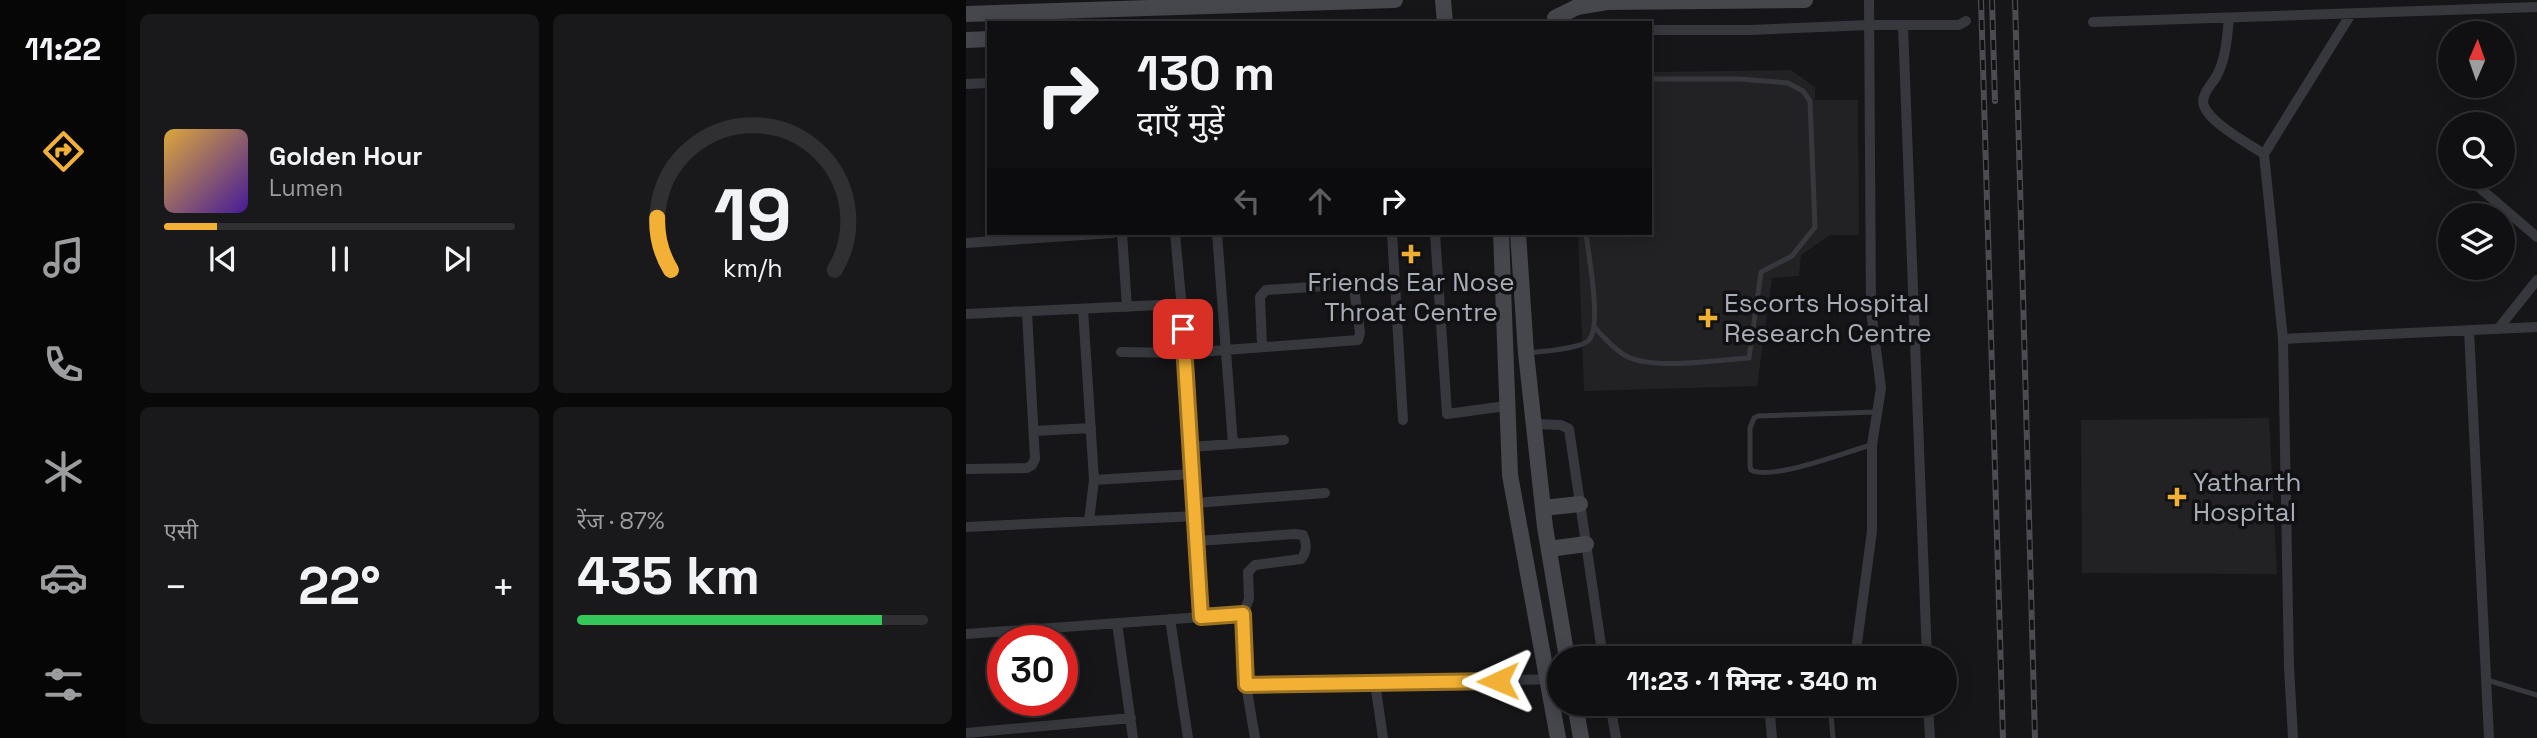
<!DOCTYPE html>
<html lang="hi">
<head>
<meta charset="utf-8">
<style>
	:root { --surface:#101012; --page:#19191b; --text:#f1f3f6; --muted:#9c9d9f; --line:#303032; --accent:#f2b134 }
	body { margin:0; font-family:"Space Grotesk","Noto Sans Devanagari",sans-serif; background:var(--page); color:var(--text); height:100vh; display:flex; flex-direction:column; font-size:26px; white-space:nowrap }
	* { box-sizing:border-box; margin:0 }
	p { font-size:23px; color:var(--muted) }
	.icon { flex:none; width:38px; height:38px; fill:none; stroke:currentColor; stroke-width:2; stroke-linecap:round; stroke-linejoin:round }
	.map { position:relative; flex:1; overflow:hidden }
	.panel { display:flex; flex-direction:column; gap:14px; padding:14px; background:#09090a; width:840px }
	.panel>* { flex:none }
	.guide { position:absolute; left:21px; top:21px; width:665px; height:214px; border-radius:0px; box-shadow:0 4px 18px #0003,0 0 0 2px var(--line); background:#101012; color:var(--text); overflow:hidden }
	.needle { width:46px; rotate:2deg }
	.buttons { position:absolute; left:1472px; top:21px; display:grid; gap:14px }
	.buttons a { display:grid; place-items:center; width:77px; height:77px; border-radius:50%; background:var(--surface); box-shadow:0 4px 18px #0003,0 0 0 2px var(--line); font-size:35px }
	.speed { position:absolute; left:21px; top:625px; display:flex; gap:14px; font-size:35px; font-weight:700; text-align:center }
	.speed>* { display:grid; place-content:center; width:91px; height:91px; border-radius:50%; background:var(--surface); box-shadow:0 4px 18px #0003,0 0 0 2px var(--line); line-height:1 }
	.speed .limit { border:10px solid #d22; background:#fff; color:#111 }
	.pin { position:absolute; display:grid; place-items:center; width:60px; height:60px; color:#fff; margin:-30px; border-radius:14px; box-shadow:0 4px 10px #0006 }
	.me { position:absolute; width:77px; margin:-38px; rotate:269deg; stroke-linejoin:round; filter:drop-shadow(0 0 5px #0008) }
	.turn { display:flex; align-items:center; gap:24px; height:147px; padding:0 35px; font-size:32px }
	.turn .icon { width:91px; height:91px; stroke-width:2.5 }
	.turn b { display:block; font-size:49px; line-height:60px }
	.lanes { display:flex; align-items:center; height:66px; padding:0 35px; background:#0003; justify-content:center; gap:35px; direction:ltr }
	.lanes .off { opacity:.35 }
	.big { font-size:52px; font-weight:700; line-height:1.1 }
	.panel .card { flex:1; display:flex; flex-direction:column; justify-content:center; gap:10px; min-width:0; padding:0 24px; border-radius:10px; background:var(--page) }
	.panel .dial { align-items:center; gap:0 }
	.dial svg { height:182px; overflow:visible; fill:none; stroke:var(--line); stroke-width:7; stroke-linecap:round; text-anchor:middle }
	.dial text { fill:var(--text); stroke:none }
	.song { display:flex; align-items:center; gap:21px }
	.cover { width:84px; height:84px; border-radius:10px; background:linear-gradient(135deg,hsl(40 70% 55%),hsl(260 70% 35%)) }
	.played { height:7px; border-radius:4px; background:linear-gradient(90deg,var(--accent) 15%,var(--line) 15%) }
	.keys { display:flex; justify-content:space-around; direction:ltr }
	.heat { display:flex; justify-content:space-between; align-items:center; font-size:38px; direction:ltr }
	.charge { height:10px; border-radius:5px; background:linear-gradient(90deg,#34c759 87%,var(--line) 0) }
	.panel .tiles { flex:1; display:grid; gap:14px; grid-template-columns:repeat(2,1fr) }
	.trip { position:absolute; left:581px; top:646px; width:410px; height:70px; border-radius:35px; background:var(--surface); box-shadow:0 4px 18px #0003,0 0 0 2px var(--line); font-weight:700; line-height:70px; text-align:center }
	main { display:flex; flex:1; min-height:0 }
	.tabs { display:flex; flex-direction:column; width:126px; justify-content:space-around; align-items:center; background:#060607; color:var(--muted) }
	.tabs .icon { width:49px; height:49px }
	.tabs .active { color:var(--accent) }
	.tabs b { font-size:32px; color:var(--text) }
	.map>svg:first-child { display:block }
	.built { fill:#222225 }
	.lines { fill:none; stroke-linecap:round; stroke-linejoin:round }
	.lane { stroke:#37383d; stroke-width:5 }
	.street { stroke:#37383d; stroke-width:10 }
	.secondary { stroke:#45474d; stroke-width:16 }
	.rail-casing { stroke:#4a4c52; stroke-width:6 }
	.rail { stroke:#111113; stroke-width:3.5; stroke-dasharray:10; stroke-linecap:butt }
	.route-casing { stroke:#9d7322; stroke-width:18 }
	.route { stroke:#f2b134; stroke-width:12 }
	.poi-dot { fill:#f2b134; stroke:#111113; stroke-width:2.5 }
	.labels { text-anchor:middle; dominant-baseline:central; stroke-width:7; stroke-linejoin:round; paint-order:stroke }
	.poi-label { font-size:26px; fill:#a8adb8; stroke:#111113; text-anchor:start }
</style>
</head>
<body>
<main>
<nav class="tabs">
<b>11:22</b>
<svg class="icon active" aria-label="directions" viewBox="0 0 24 24"><path d="M12 3l9 9-9 9-9-9zM9 14v-3h6M13 9l2 2-2 2"/></svg>
<svg class="icon" aria-label="music" viewBox="0 0 24 24"><path d="M9 18V5l10-2v13"/><circle cx="6" cy="18" r="3"/><circle cx="16" cy="16" r="3"/></svg>
<svg class="icon" aria-label="phone" viewBox="0 0 24 24"><path d="M5 4h4l2 5-3 2q2 4 5 5l2-3 5 2v4C11 20 4 13 5 4z"/></svg>
<svg class="icon" aria-label="climate" viewBox="0 0 24 24"><path d="M12 3v18M4 7l16 10M4 17L20 7"/></svg>
<svg class="icon" aria-label="car" viewBox="0 0 24 24"><path d="M5 17H2v-5l4-1 3-4h7l3 4 3 1v5h-3M9 17h6M6 11h13"/><circle cx="7" cy="17" r="2"/><circle cx="17" cy="17" r="2"/></svg>
<svg class="icon" aria-label="filters" viewBox="0 0 24 24"><path d="M4 7h16M4 17h16"/><circle cx="9" cy="7" r="2"/><circle cx="15" cy="17" r="2"/></svg>
</nav>
<section class="panel">
<div class="tiles">
<div class="card">
<div class="song"><i class="cover"></i><div><b>Golden Hour</b><p>Lumen</p></div></div>
<div class="played"></div>
<div class="keys"><svg class="icon" aria-label="previous" viewBox="0 0 24 24"><path d="M18 5L8 12l10 7zM5 5v14"/></svg><svg class="icon" aria-label="pause" viewBox="0 0 24 24"><path d="M8 5v14M16 5v14"/></svg><svg class="icon" aria-label="next" viewBox="0 0 24 24"><path d="M6 5l10 7-10 7zM19 5v14"/></svg></div>
</div>
<div class="card dial"><svg viewBox="0 0 100 80">
<path d="M14 69A42 42 0 1 1 86 69"/>
<path d="M14 69A42 42 0 0 1 8 46" stroke="#f2b134"/>
<text x="50" y="56" font-size="32" font-weight="700">19</text>
<text x="50" y="72" font-size="11">km/h</text>
</svg></div>
<div class="card"><p>एसी</p>
<div class="heat"><a>−</a><b class="big">22°</b><a>+</a></div>
</div>
<div class="card"><p>रेंज · 87%</p><b class="big">435 km</b><div class="charge"></div></div>
</div>
</section>
<div class="map">
<svg width="1571" height="738" viewBox="0 0 1571 738">
	<rect width="100%" height="100%" fill="#161618"/>
	<path class="built" d="M825,70L849,87V100H892L893,235H864L835,255L833,276L806,278L791,386L618,391L612,233H684V72Z
		M1303,418L1311,574L1116,573L1115,420Z"/>
	<g class="lines">
		<path class="lane" d="M629,328C639,338 649,351 662,357C690,370 751,360 783,358L795,272L826,256L849,227L844,101L837,91L822,83L773,79H684
			M563,353C576,351 613,349 622,341C637,329 622,253 620,233
			M905,445C880,452 806,481 785,470L784,466V428L788,418L792,416L911,412
			M1521,680L1571,695
			M864,704L867,738"/>
		<path class="street" d="M1263,18C1261,38 1260,59 1250,77C1245,85 1234,96 1238,106C1244,123 1283,144 1298,154
			M1127,22L1571,7
			M937,26L961,658
			M684,30H784L903,25H993L1000,21
			M0,84L23,83
			M1501,177L1571,237
			M156,233L161,307
			M209,233L220,353L235,617
			M251,233L267,444
			M426,233L437,420
			M469,233L481,414L540,406
			M0,243L146,233
			M117,309L128,480L227,474
			M0,314L215,304
			M1532,329L1571,280
			M1503,330L1523,738
			M1317,339L1571,327
			M155,352L220,353L392,340L394,333L388,288L378,285L300,290L294,297L296,346
			M567,424L595,425L603,429L637,658
			M68,431L125,428
			M225,447L318,440
			M0,469L61,468L66,465L69,459L61,313
			M229,503L359,493
			M123,521L128,480
			M0,527L230,516
			M232,541L329,534L337,535C341,543 341,552 335,559L289,565L282,572L283,599L277,614L280,685L289,738
			M204,619L222,738
			M151,623L167,738
			M0,634L277,614
			M889,658L906,531V445L915,388L905,311L903,0
			M409,683L417,738
			M280,685L593,679
			M644,704L650,738
			M803,704L806,738
			M962,704L964,738
			M0,733L165,718
			M1327,738L1323,667L1317,339L1298,154L1385,14"/>
		<path class="secondary" d="M477,0L479,23
			M0,14L429,0
			M589,18L611,7L641,2L839,0
			M0,40L23,39
			M535,233L544,475L592,738
			M552,233L560,353L579,527L601,658
			M577,508L614,504
			M583,549L620,544
			M609,704L615,738"/>
		<defs>
			<path id="rail" d="M1015,0L1037,738
				M1026,0L1029,101
				M1049,0L1069,738"/>
		</defs>
		<use href="#rail" class="rail-casing"/>
		<use href="#rail" class="rail"/>
	</g>
	<g class="lines">
		<defs>
			<path id="route" d="M217,329L235,617L277,614L280,685L532,681"/>
		</defs>
		<use href="#route" class="route-casing"/>
		<use href="#route" class="route"/>
	</g>
	<g class="poi-dot">
		<path d="M441.5 243.5h7v7h7v7h-7v7h-7v-7h-7v-7h7z"/>
		<path d="M738.5 307.5h7v7h7v7h-7v7h-7v-7h-7v-7h7z"/>
		<path d="M1207.5 486.5h7v7h7v7h-7v7h-7v-7h-7v-7h7z"/>
	</g>
	<g class="labels">
		<g class="poi-label">
			<text x="445" y="282" text-anchor="middle">Friends Ear Nose<tspan x="445" dy="30">Throat Centre</tspan></text>
			<text x="758" y="303">Escorts Hospital<tspan x="758" dy="30">Research Centre</tspan></text>
			<text x="1227" y="482">Yatharth<tspan x="1227" dy="30">Hospital</tspan></text>
		</g>
	</g>
</svg>
<div class="buttons">
<a><svg class="needle" viewBox="-14 -14 28 28"><path d="M0-13l5 13h-10z" fill="#e53935"/><path d="M0 13l5-13h-10z" fill="#9c9d9f"/></svg></a>
<a><svg class="icon" aria-label="search" viewBox="0 0 24 24"><circle cx="10" cy="10" r="6"/><path d="M15 15l6 6"/></svg></a>
<a><svg class="icon" aria-label="layers" viewBox="0 0 24 24"><path d="M12 4l9 5-9 5-9-5zM3 14l9 5 9-5"/></svg></a>
</div>
<div class="speed"><div class="limit">30</div></div>
<div class="pin" style="left:217px;top:329px;background:#d93025"><svg class="icon" aria-label="arrive" viewBox="0 0 24 24"><path d="M6 21V4h12l-3 4 3 4H6"/></svg></div>
<svg class="me" style="left:532px;top:681px" viewBox="-20 -20 40 40"><path d="M0-17L14 15 0 8-14 15z" fill="#f2b134" stroke="#fff" stroke-width="4"/></svg>
<div class="trip">11:23 · 1 मिनट · 340 m</div>
<div class="guide">
<div class="turn"><svg class="icon" aria-label="right" viewBox="0 0 24 24"><path d="M7 20v-9h11M14 6l5 5-5 5"/></svg><div><b>130 m</b>दाएँ मुड़ें</div></div>
<div class="lanes"><svg class="icon off" aria-label="left" viewBox="0 0 24 24"><path d="M17 20v-9H6M10 6l-5 5 5 5"/></svg><svg class="icon off" aria-label="ahead" viewBox="0 0 24 24"><path d="M12 20V5M6 11l6-6 6 6"/></svg><svg class="icon" aria-label="right" viewBox="0 0 24 24"><path d="M7 20v-9h11M14 6l5 5-5 5"/></svg></div>
</div>
</div>
</main>
</body>
</html>
